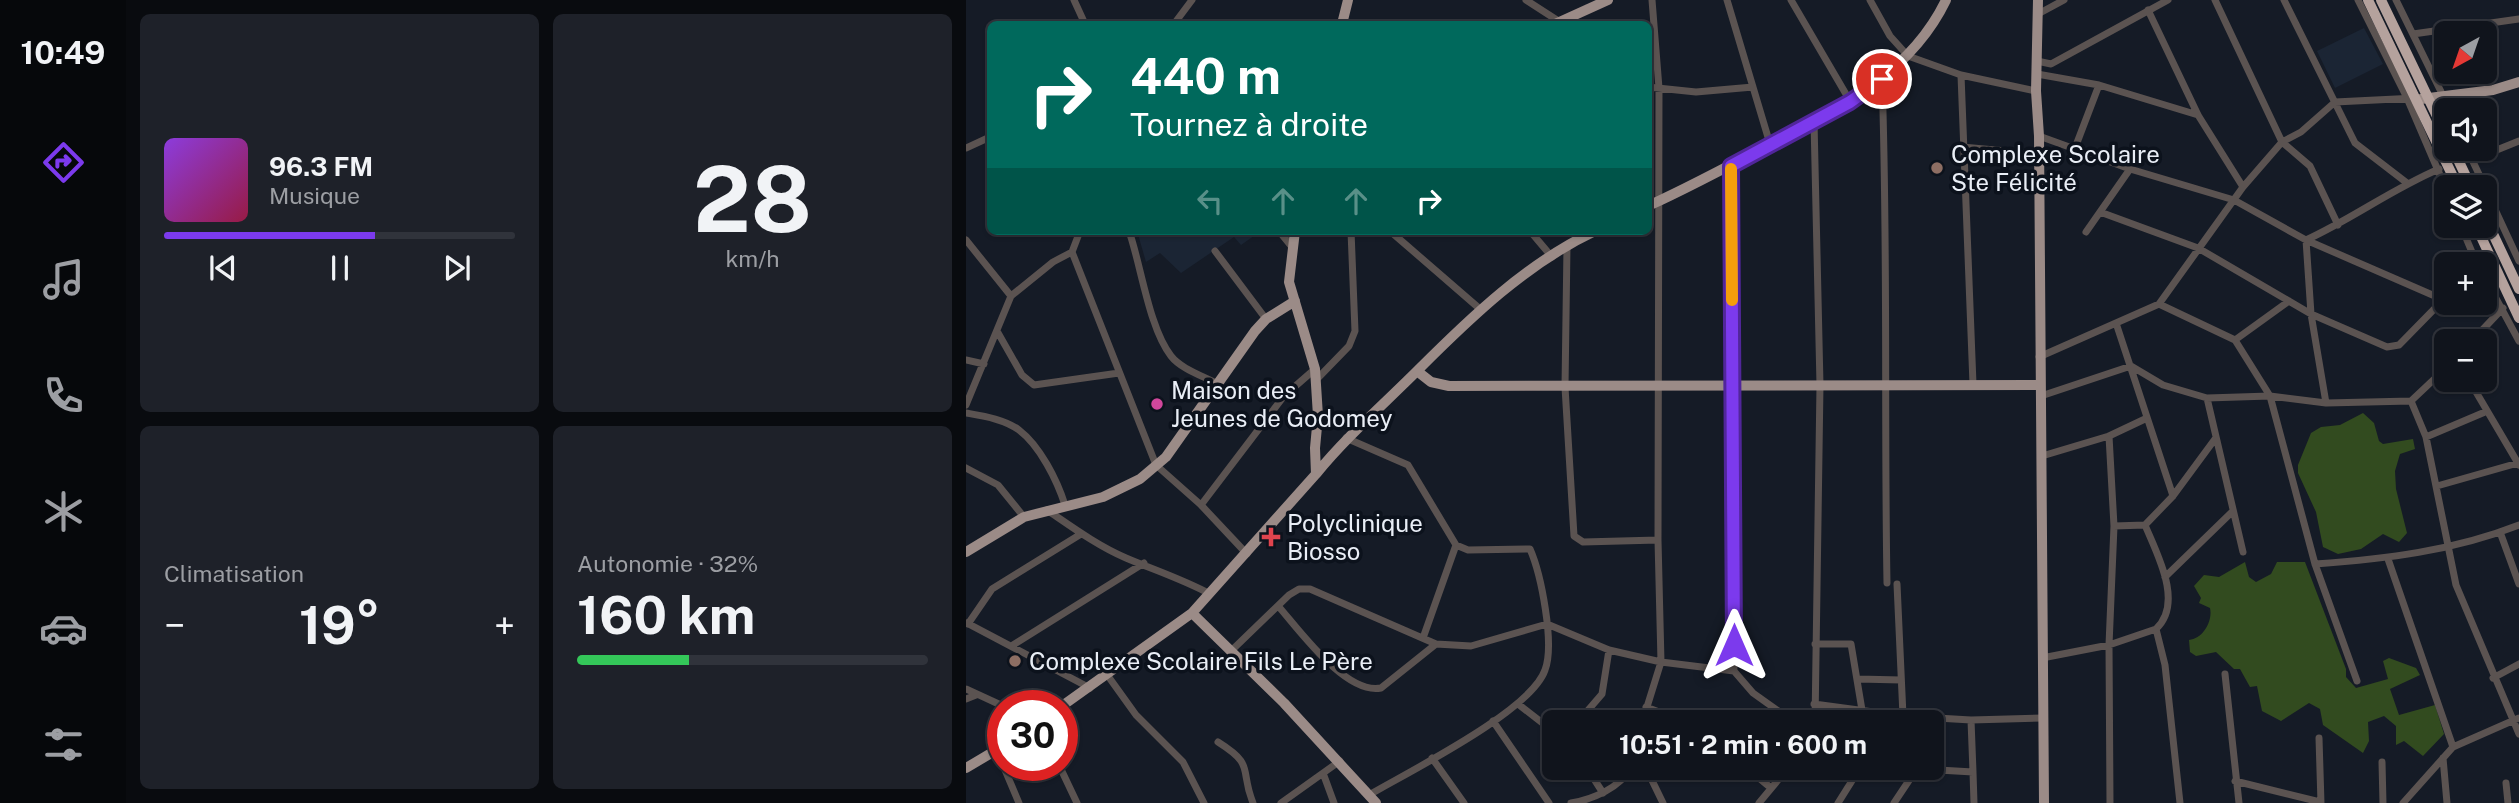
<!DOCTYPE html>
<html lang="fr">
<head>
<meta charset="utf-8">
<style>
	:root { --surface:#10141c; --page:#1e2129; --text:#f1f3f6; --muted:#9c9ea3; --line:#30333b; --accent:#7c3aed }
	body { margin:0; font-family:"Public Sans",sans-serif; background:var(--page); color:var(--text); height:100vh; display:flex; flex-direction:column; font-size:26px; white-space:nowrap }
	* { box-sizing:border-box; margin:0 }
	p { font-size:23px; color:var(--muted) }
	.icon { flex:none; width:38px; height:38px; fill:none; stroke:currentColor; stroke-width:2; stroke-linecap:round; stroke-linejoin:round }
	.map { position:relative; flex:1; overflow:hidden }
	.panel { display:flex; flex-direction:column; gap:14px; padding:14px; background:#090b0f; width:840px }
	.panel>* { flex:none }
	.top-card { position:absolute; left:21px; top:21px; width:665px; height:214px; border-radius:10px; box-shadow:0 2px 5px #0004,0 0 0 2px var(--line); background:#00695c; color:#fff; overflow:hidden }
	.needle { width:46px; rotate:220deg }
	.controls { position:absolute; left:1468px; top:21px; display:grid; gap:14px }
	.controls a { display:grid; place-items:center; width:63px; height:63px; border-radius:10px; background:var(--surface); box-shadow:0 2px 5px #0004,0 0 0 2px var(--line); font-size:35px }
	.speed { position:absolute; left:21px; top:690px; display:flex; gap:14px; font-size:35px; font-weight:700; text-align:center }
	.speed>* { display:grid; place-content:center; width:91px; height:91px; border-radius:50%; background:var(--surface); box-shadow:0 2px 5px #0004,0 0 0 2px var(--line); line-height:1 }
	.speed .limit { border:10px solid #d22; background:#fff; color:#111 }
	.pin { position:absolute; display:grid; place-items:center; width:60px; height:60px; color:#fff; margin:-30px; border:4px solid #fff; border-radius:50%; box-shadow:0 2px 7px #0007 }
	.me { position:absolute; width:77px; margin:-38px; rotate:0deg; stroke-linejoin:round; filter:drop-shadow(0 0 5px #0008) }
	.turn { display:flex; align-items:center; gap:24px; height:147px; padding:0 28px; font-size:32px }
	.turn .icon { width:91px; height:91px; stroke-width:2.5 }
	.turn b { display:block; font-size:49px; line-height:60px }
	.lanes { display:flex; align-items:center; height:66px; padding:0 28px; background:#0003; justify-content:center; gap:35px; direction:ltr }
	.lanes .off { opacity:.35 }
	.big { font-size:52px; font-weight:700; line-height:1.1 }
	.panel .tile { flex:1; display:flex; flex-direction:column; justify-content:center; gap:10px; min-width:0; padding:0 24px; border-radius:10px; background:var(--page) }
	.panel .dial { align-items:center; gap:0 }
	.dial b { font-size:91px; line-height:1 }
	.song { display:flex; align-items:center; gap:21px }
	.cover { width:84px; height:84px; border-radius:10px; background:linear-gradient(135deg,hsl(270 70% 55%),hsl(340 70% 35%)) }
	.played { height:7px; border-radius:4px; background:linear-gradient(90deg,var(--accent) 60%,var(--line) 60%) }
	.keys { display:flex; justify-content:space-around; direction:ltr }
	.heat { display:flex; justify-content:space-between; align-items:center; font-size:38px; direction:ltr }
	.charge { height:10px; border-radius:5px; background:linear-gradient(90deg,#34c759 32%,var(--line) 0) }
	.panel .tiles { flex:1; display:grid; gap:14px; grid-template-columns:repeat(2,1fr) }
	.trip { position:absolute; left:576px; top:710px; width:402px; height:70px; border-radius:10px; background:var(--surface); box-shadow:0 2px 5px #0004,0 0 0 2px var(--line); font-weight:700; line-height:70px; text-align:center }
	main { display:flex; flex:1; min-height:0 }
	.dock { display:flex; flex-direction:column; width:126px; justify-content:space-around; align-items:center; background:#06080b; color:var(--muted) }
	.dock .icon { width:49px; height:49px }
	.dock .active { color:var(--accent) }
	.dock b { font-size:32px; color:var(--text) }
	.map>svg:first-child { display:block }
	.built { fill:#1b2534 }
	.green { fill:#324b1f }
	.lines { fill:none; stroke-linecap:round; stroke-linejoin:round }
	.minor { stroke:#5b5351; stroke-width:7 }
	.major { stroke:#9b8b87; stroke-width:10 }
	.highway { stroke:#b5a29d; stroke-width:10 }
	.route-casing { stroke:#51269a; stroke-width:18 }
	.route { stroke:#7c3aed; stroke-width:12 }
	.slow { stroke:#f59e0b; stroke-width:12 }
	.education-dot { fill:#8d6e63; stroke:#0c121c; stroke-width:2.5 }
	.hotel-dot { fill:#d1479c; stroke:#0c121c; stroke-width:2.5 }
	.health-dot { fill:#e0444e; stroke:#0c121c; stroke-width:2.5 }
	.labels { text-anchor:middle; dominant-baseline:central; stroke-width:7; stroke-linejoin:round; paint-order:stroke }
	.poi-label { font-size:24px; fill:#e9eef6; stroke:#0c121c; text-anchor:start }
</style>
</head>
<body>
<main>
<nav class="dock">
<b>10:49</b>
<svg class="icon active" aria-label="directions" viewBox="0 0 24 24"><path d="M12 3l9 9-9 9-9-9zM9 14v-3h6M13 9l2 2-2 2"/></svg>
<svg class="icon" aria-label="music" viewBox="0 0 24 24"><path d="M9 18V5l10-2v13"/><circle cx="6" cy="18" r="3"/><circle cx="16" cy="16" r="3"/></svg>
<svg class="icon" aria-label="phone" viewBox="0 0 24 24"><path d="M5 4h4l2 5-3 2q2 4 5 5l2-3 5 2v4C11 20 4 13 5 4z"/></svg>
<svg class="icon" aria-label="climate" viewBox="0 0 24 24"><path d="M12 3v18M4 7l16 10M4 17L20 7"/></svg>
<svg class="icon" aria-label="car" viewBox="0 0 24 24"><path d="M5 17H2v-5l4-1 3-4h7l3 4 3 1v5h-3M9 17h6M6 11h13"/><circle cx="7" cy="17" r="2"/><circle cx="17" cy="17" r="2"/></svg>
<svg class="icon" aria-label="filters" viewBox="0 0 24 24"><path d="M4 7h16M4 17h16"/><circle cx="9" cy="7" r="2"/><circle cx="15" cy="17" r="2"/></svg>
</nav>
<section class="panel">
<div class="tiles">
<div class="tile">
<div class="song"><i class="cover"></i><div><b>96.3 FM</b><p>Musique</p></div></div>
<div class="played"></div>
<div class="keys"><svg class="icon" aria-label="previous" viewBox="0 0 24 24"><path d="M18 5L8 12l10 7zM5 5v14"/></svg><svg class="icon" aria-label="pause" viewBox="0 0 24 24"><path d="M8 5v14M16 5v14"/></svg><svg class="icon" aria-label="next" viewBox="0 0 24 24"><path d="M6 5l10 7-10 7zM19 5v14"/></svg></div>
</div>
<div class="tile dial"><b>28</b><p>km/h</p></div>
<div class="tile"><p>Climatisation</p>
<div class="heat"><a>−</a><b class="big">19°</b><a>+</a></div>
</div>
<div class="tile"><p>Autonomie · 32%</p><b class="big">160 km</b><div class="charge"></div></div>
</div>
</section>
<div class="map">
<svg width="1553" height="803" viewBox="0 0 1553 803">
	<rect width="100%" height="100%" fill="#151b26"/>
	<path class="built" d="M1398,28L1417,64L1369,88L1351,51Z
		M171,231H295L275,245L268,237L215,273L194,253L180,262Z"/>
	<path class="green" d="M1397,413L1408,423L1413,441L1417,444L1447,439L1449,449L1434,454L1429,471L1430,489L1441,533L1433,542L1417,534L1395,549L1372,554L1357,547L1350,512L1332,473V465L1345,433L1355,427L1374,425Z
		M1279,562L1283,577L1290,582L1305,574L1311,562H1339L1380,669V677L1390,688L1422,679L1417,661L1423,658L1450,668L1454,675L1424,689L1433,715L1469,705L1478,734L1457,756L1438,741L1430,745V726L1418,716L1402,722L1403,741L1397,753L1357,725L1354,709L1343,703L1315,721L1296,711L1291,686L1284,687L1274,669H1268L1250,652L1230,656L1224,652L1223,640C1237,639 1247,621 1244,608L1233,603L1235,598L1228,586L1238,575L1253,577Z"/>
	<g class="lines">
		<path class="minor" d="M108,0L119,24
			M560,0L594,22
			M761,0L804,144
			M825,0L884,101
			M904,0L924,36L942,56L995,75L1070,91
			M1249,0L1316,142L1344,166L1372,225
			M1318,0L1389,143L1441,183
			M1392,0L1441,98L1480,189
			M1430,0L1484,110
			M1182,10L1232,115L1277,187
			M1072,14L1098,0
			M208,24L226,0
			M1447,34L1553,19
			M1071,61L1085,64L1202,0
			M1071,74L1133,85L1232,115
			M995,75L1007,384
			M916,79C922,247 918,415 921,583
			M682,87L730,92L787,87
			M848,121L854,385L849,723
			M1073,136L1164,169L1268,200L1340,240L1478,300
			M996,147L1073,154
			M0,148L24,137
			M1109,148L1133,85
			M1501,149L1519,187
			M1506,160L1553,141
			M765,166L768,671
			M1519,188L1553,261
			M1134,212L1232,248L1345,314L1421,347L1433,345L1480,297
			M1495,226L1511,264
			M114,231L106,252L190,465L235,505L281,554
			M163,231C175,265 183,328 205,356C215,369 237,376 252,384
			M313,231L326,247
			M424,231L514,309
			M564,231L586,257
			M1120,232L1164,169
			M0,240L45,296
			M1340,240L1345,314L1360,403
			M1340,240C1386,219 1426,189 1473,169
			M601,246L599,387L608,536L617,542L692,540
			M249,251L300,319
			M1519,278L1553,341
			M1193,304L1269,340L1304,396L1349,564L1391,681
			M1150,323L1207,496
			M31,331L56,375L68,385L153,373
			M1269,340L1323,301
			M1506,341L1537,308
			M1073,357L1193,304L1277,187L1316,142L1335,132L1369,102L1450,98
			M0,360L18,364
			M350,380L383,346L389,331L385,231
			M1503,380L1553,465
			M1075,396L1165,366L1197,385L1241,398L1304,396L1360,403L1445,401L1480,368
			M1241,398L1277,552
			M1445,401L1460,437L1490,585L1553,734
			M0,405L45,296L87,262L106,252
			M0,413C17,416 38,419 53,430C74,446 91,480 99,505
			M1143,436L1148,526L1143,645L1144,803
			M1460,437L1519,412
			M380,438L442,465L490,545L502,550L564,549C575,574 589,644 579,670C565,711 444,771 403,795
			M1076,456L1143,436L1179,419
			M0,468L32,485L58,517
			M1471,486L1552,463
			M235,505L318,396L349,369
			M81,510C106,527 132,546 160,558C188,570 216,579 244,594
			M1148,526L1179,525L1207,496L1249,439
			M1534,532L1553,584
			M1422,559L1487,747
			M1349,564C1419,559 1487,551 1553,525
			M1199,577L1267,511
			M931,584L937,716
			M313,607C334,631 380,695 415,688L470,644
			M1,623L124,688
			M2,624L26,589L115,534
			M1190,629L1199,665L1214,803
			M457,638L490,545
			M849,644H885L896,710
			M47,645L178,563
			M264,652L323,595L333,589H344L470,644L505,646L581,624L643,650L695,662L768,671L787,693L829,723
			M1076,658L1143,645L1190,629C1218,603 1191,554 1179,525
			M1259,674L1273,803
			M142,676L170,715L217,762L238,803
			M1527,678L1553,664
			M892,679L935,680
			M0,689L37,706
			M0,699L10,695
			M552,704L588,732
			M848,704L937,716L1005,720L1077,718
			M680,707L722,723
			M1005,720L1007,772
			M527,721L583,803
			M611,723L636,694L643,650
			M676,723L695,662L692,540L693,88L686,0
			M1353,738L1355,803
			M252,742C290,766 273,768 287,803
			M31,751L53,803
			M466,758L498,803
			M1477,758L1481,803
			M1416,762L1417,803
			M93,765L111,803
			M621,768L637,793
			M680,768L697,803
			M781,768L805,788
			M938,768L1007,772L1008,803
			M357,773L368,803
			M1269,781L1354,802
			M1540,783L1542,803
			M315,803L374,761
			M605,803C628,799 653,788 665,768
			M793,803L822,768
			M872,803L894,768
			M928,803L950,770
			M1437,803L1487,747L1553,718"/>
		<path class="major" d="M1072,0L1070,91L1073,136L1078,803
			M376,24L382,0
			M589,24L642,0
			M1455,99L1527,90L1553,82
			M682,206C724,187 765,165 806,143C875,107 945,73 980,0
			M451,371L465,382L483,386L1073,385
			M350,474C381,436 417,405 452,370C504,318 561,263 629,231
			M0,552L58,517L137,497L174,479L200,457L289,331L300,319L329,301
			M226,613L318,703L410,803
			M96,706L226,613L350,474L349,448L352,416L349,369L323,282L329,231
			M0,768L37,746"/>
		<path class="highway" d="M1402,0L1492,187
			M1415,0L1480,135
			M1487,149L1505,187
			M1519,217L1553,289
			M1510,226L1553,318"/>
	</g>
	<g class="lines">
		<defs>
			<path id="route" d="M768,645L765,166L884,102L916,79"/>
		</defs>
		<use href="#route" class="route-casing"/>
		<use href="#route" class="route"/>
		<path class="slow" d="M765,169L766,300"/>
	</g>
	<g class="education-dot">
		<circle cx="971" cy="168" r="7"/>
		<circle cx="49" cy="661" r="7"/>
	</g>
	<circle class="hotel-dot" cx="191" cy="404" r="7"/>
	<path class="health-dot" d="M301.5 526.5h7v7h7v7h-7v7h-7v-7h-7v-7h7z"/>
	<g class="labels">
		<g class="poi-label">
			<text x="985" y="154">Complexe Scolaire<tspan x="985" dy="28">Ste Félicité</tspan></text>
			<text x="205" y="390">Maison des<tspan x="205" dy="28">Jeunes de Godomey</tspan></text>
			<text x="321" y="523">Polyclinique<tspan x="321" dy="28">Biosso</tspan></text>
			<text x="63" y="661">Complexe Scolaire Fils Le Père</text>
		</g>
	</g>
</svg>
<div class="controls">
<a><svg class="needle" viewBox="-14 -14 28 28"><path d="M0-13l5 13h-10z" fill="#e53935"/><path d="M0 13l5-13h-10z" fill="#9c9ea3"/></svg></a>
<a><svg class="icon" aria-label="sound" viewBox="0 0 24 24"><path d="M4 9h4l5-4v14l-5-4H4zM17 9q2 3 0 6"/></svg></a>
<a><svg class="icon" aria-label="layers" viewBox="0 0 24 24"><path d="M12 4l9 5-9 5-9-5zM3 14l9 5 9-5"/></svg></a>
<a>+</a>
<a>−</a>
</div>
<div class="speed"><div class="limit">30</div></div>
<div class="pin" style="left:916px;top:79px;background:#d93025"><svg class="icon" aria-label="arrive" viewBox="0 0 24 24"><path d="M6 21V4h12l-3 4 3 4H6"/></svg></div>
<svg class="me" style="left:768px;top:645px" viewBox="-20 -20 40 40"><path d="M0-17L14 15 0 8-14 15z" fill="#7c3aed" stroke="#fff" stroke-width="4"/></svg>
<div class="trip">10:51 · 2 min · 600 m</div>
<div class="top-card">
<div class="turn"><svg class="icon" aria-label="right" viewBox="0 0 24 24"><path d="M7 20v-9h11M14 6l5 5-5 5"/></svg><div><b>440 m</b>Tournez à droite</div></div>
<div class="lanes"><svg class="icon off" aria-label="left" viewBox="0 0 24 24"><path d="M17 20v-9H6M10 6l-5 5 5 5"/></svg><svg class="icon off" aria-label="ahead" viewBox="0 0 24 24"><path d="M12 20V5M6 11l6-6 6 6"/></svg><svg class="icon off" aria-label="ahead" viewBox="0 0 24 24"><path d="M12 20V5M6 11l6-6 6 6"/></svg><svg class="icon" aria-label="right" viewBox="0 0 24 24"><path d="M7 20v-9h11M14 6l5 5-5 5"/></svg></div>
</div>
</div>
</main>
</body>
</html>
